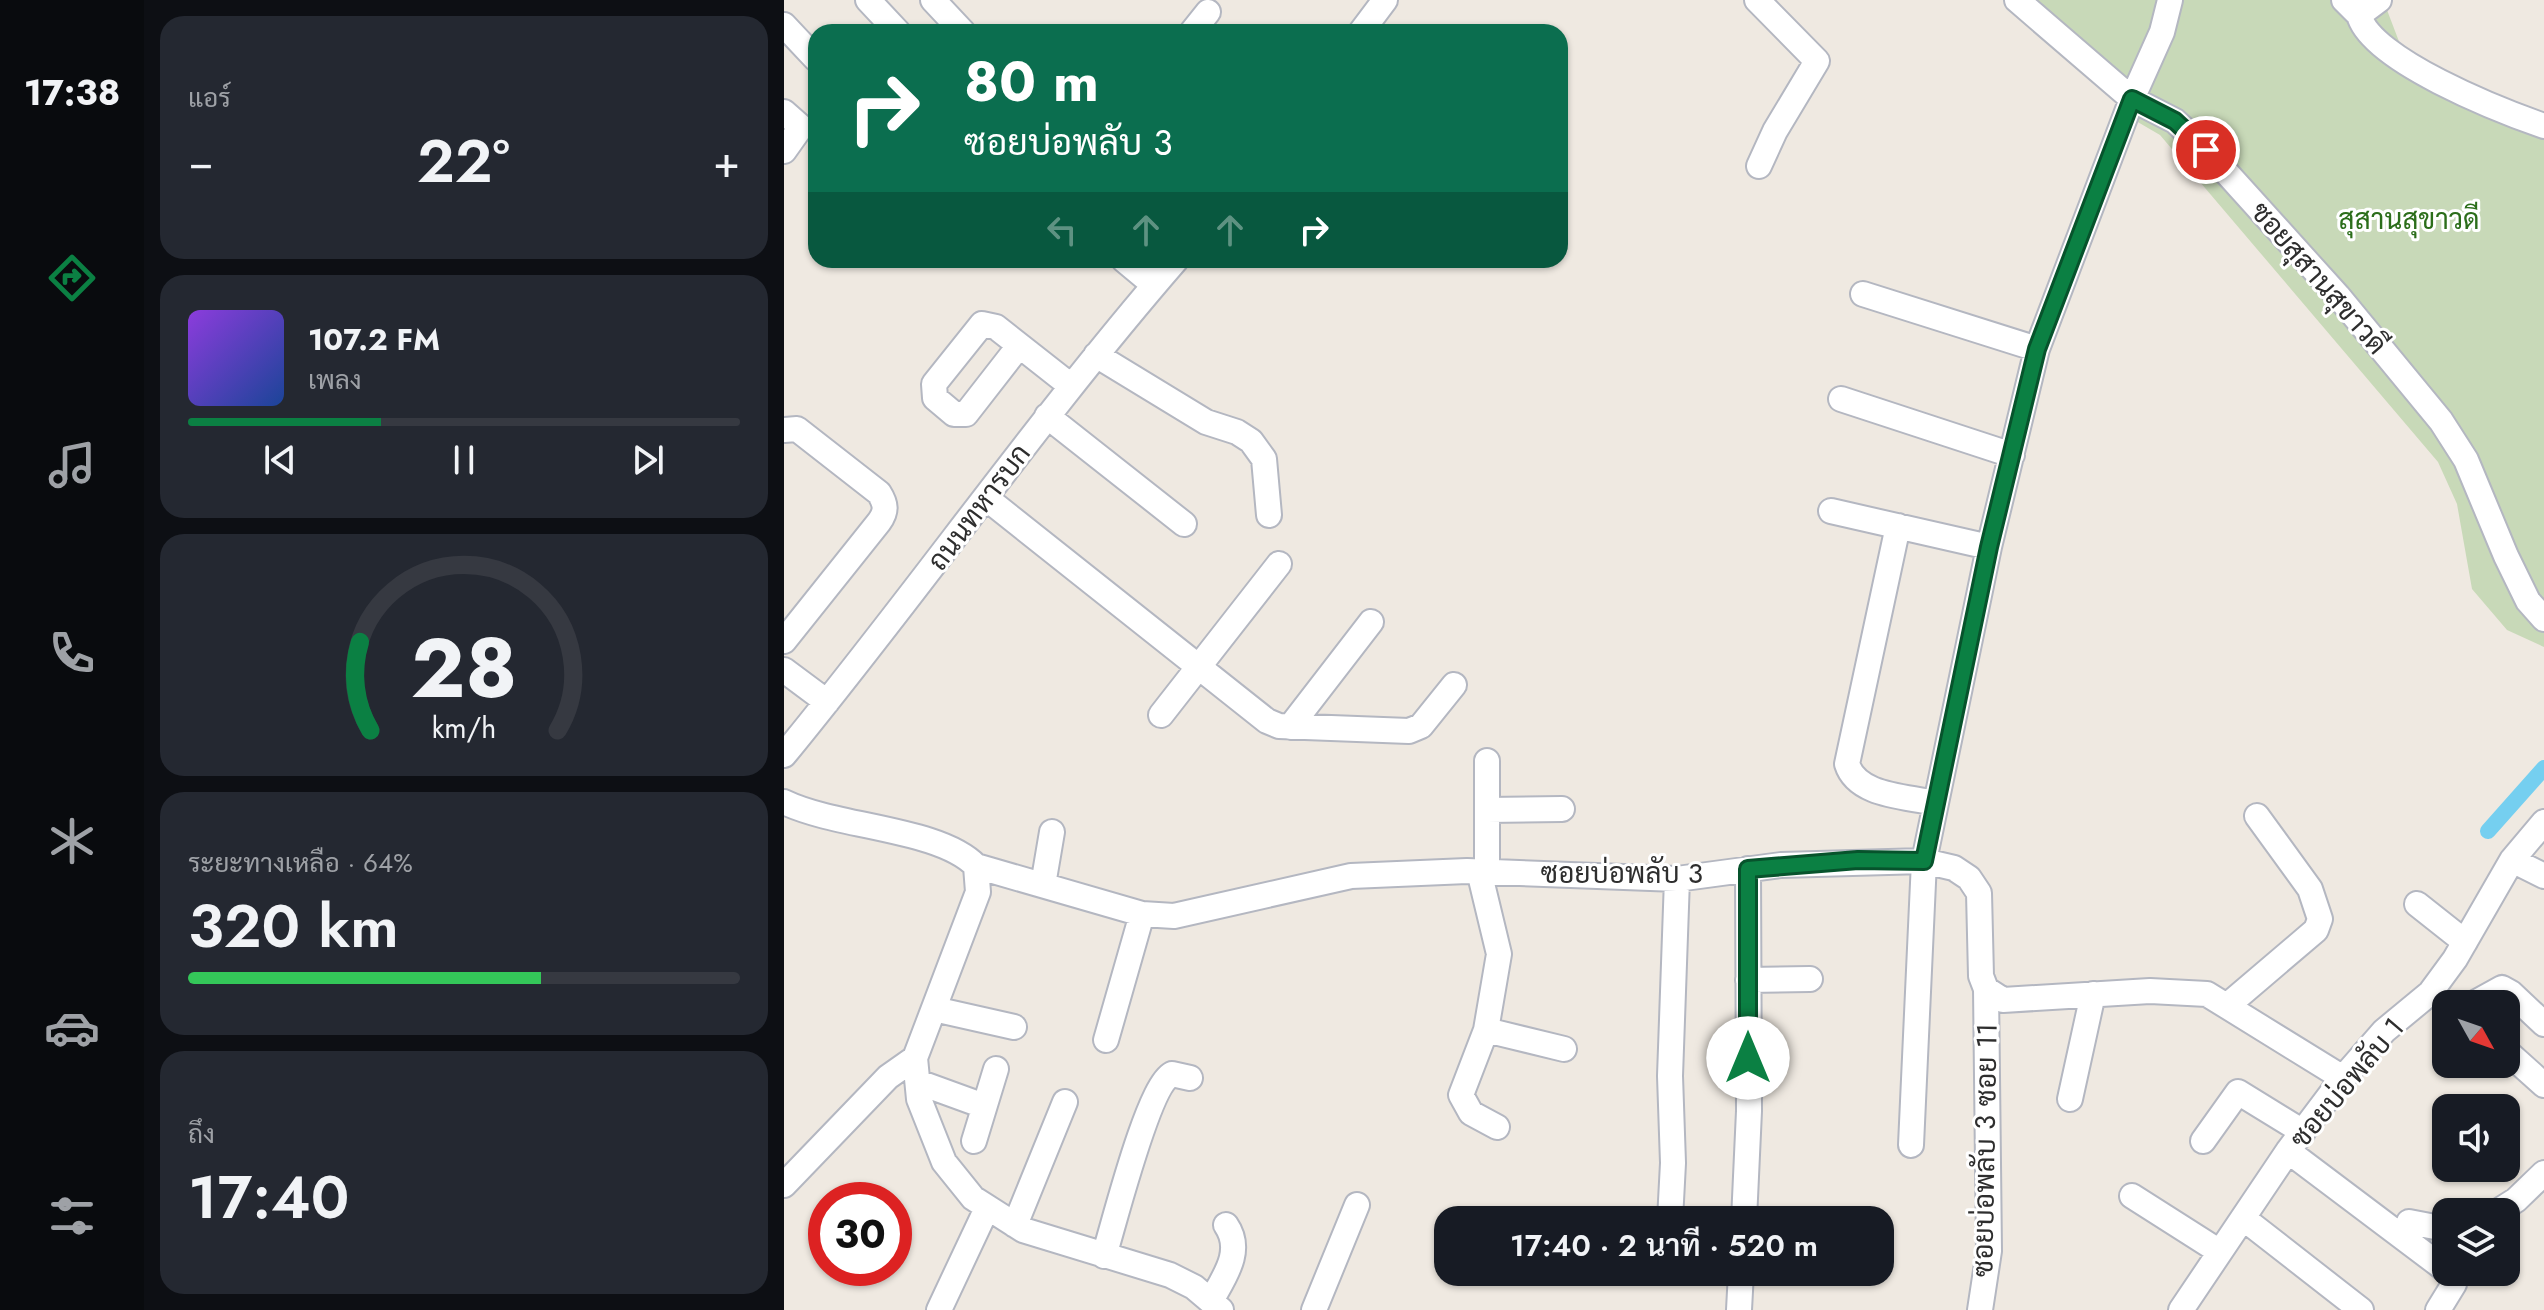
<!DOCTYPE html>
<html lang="th">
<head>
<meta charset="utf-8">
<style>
	:root { --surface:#171b24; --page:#242831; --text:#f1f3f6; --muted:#9ea1a6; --line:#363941; --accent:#0b8043 }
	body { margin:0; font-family:Jost,Sarabun,sans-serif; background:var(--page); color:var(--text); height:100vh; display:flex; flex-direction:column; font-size:30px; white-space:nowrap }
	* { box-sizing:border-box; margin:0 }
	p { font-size:26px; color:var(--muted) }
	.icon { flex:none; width:44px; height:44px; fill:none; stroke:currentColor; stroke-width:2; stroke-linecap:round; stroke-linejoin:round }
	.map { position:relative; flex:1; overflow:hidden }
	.side { display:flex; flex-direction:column; gap:16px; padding:16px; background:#0d0f14; width:640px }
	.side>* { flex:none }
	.banner { position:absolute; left:24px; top:24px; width:760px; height:244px; border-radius:24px; box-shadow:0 2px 6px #0004; background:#0b6e4f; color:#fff; overflow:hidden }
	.needle { width:52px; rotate:130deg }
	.fabs { position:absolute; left:1648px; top:990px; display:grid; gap:16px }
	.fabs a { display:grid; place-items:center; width:88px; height:88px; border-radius:16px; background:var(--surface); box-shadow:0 2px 6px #0004; font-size:40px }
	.speed { position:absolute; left:24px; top:1182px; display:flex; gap:16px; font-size:40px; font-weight:700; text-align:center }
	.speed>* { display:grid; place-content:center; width:104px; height:104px; border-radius:50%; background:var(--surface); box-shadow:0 2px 6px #0004; line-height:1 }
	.speed .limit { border:12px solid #d22; background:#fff; color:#111 }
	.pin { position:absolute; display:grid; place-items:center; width:68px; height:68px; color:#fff; margin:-34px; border:4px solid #fff; border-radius:50%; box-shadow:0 2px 8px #0007 }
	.me { position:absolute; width:88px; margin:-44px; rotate:0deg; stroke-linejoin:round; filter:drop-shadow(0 0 6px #0008) }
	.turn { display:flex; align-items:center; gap:28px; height:168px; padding:0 24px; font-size:36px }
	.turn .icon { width:104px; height:104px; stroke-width:2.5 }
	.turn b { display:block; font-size:56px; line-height:68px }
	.lanes { display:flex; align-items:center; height:76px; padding:0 24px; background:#0003; justify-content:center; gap:40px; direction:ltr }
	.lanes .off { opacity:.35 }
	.big { font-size:60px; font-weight:600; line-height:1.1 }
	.side .card { flex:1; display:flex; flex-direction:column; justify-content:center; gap:12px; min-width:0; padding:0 28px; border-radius:24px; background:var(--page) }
	.side .dial { align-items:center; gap:0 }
	.dial svg { height:208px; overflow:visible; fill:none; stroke:var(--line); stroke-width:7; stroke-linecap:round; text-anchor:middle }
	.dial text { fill:var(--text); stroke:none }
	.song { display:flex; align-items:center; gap:24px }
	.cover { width:96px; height:96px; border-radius:12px; background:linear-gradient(135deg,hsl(270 70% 55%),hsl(220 70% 35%)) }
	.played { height:8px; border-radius:4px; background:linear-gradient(90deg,var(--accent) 35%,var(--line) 35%) }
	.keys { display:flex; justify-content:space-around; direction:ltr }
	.heat { display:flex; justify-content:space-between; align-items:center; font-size:44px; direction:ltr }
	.charge { height:12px; border-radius:6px; background:linear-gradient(90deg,#34c759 64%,var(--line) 0) }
	.trip { position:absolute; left:650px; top:1206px; width:460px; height:80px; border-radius:24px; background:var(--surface); box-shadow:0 2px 6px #0004; font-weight:600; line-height:80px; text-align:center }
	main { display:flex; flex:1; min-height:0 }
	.menu { display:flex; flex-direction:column; width:144px; justify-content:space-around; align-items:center; background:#090b0e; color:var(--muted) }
	.menu .icon { width:56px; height:56px }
	.menu .active { color:var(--accent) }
	.menu b { font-size:36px; color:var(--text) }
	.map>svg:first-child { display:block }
	.cemetery { fill:#c8d9b8 }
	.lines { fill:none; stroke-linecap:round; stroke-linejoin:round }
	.canal { stroke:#75cff0; stroke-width:16 }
	.minor-casing { stroke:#b4b7c1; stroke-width:28 }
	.minor { stroke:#fff; stroke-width:24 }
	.route-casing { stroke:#07532c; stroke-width:20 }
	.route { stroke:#0b8043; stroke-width:14 }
	.labels { text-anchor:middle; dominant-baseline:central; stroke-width:6; stroke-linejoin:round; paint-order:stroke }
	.park-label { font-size:28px; fill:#2c6e1b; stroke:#fff }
	.street-label { font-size:28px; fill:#2e2e2e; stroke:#fff }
</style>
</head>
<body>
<main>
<nav class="menu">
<b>17:38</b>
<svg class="icon active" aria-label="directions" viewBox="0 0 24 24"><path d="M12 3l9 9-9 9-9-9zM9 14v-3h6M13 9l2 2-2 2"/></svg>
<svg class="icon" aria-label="music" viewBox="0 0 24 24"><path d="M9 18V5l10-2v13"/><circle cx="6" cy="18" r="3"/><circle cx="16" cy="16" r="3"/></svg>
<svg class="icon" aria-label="phone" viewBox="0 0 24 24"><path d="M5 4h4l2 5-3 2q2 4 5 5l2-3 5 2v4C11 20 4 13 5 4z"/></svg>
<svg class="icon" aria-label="climate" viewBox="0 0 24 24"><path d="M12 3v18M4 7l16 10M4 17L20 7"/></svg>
<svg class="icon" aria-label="car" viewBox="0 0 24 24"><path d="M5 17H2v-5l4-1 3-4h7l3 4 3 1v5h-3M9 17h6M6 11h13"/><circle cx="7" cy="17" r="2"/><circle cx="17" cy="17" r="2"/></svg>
<svg class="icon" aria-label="filters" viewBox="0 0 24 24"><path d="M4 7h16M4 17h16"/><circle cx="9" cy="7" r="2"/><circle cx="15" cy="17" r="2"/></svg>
</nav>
<section class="side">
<div class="card"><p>แอร์</p>
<div class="heat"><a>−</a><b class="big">22°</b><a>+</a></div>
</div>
<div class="card">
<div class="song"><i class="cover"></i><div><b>107.2 FM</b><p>เพลง</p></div></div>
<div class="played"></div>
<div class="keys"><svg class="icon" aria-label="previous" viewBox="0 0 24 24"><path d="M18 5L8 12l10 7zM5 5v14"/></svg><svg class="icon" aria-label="pause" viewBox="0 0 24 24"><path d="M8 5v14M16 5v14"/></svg><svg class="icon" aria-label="next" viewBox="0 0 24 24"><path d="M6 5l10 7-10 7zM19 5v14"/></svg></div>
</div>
<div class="card dial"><svg viewBox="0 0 100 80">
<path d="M14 69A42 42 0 1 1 86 69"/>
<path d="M14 69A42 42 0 0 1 10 35" stroke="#0b8043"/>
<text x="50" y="56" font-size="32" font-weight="700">28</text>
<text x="50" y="72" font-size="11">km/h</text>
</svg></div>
<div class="card"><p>ระยะทางเหลือ · 64%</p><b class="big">320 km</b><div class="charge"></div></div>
<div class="card"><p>ถึง</p><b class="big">17:40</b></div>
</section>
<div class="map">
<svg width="1760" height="1310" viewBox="0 0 1760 1310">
	<rect width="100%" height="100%" fill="#efe9e1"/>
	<path class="cemetery" d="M1235,0H1551L1603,10L1627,73L1760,126V647L1723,630L1688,589L1673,504L1654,462L1376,135L1352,121L1356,99Z"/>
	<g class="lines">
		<path class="canal" d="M1704,831L1760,768"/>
		<defs>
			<path id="minor" d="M84,0L114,32
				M149,0L179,32
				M973,0L1033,61L991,131L975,166
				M1233,0L1348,99L1391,121L1422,150L1554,296L1657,421L1682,460L1722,556L1744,601L1760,619
				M1560,0L1575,15L1595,0
				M1575,15C1586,60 1717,111 1760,126
				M0,25L32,59
				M408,32L424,12
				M577,32L601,0
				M0,112L17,127L0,151
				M340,260L370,285
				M1079,294L1253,349
				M235,346L182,414H170L151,398L150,384L198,324L212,327L287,386
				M312,355L422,422L453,432L467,441L480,459L485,515
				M1057,399L1228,455
				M263,416L400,524
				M0,430L13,429L95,493C102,504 103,511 95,522L0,641
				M202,498L483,721L495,726L625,731L637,726L670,685
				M1047,511L1205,547
				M1114,526L1063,764C1073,796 1121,796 1150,803
				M0,670L43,702
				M377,715L495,564
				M506,727L587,622
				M0,755C134,592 254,419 392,260
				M703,761V871
				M0,802C54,828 155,828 192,866L194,892L131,1058L135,1099L160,1162L189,1198L239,1230L386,1275L410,1287L437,1310
				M703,810L778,809
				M1728,860L1760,876
				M192,866L358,914L390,916L567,876L683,871L893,879L997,865L1140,861L1170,868L1185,878L1195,893L1197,976L1202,989L1219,1000L1366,991L1423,994L1559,1078
				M695,871L715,954L702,1030L677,1095L687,1113L713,1127
				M259,885L268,832
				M1633,904L1681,942
				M964,980L1026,979
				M1689,1004L1718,988L1727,993L1760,1024
				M1444,1005L1532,930L1536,919L1526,889L1473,816
				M150,1009L230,1027
				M702,1030L780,1049
				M322,1040L358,914
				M1722,1051L1760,1085
				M134,1082L200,1106
				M1286,1099L1309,994
				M190,1141L212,1069
				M1419,1141L1454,1092L1519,1132
				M1127,1145L1140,861L1205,547L1253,349L1348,99L1378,32L1386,0
				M1504,1151L1662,1270
				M0,1185L104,1077L131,1058
				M1348,1196L1436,1252
				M1713,1212L1732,1200L1760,1173
				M1459,1218L1577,1310
				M886,1220L889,1163L886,1076L893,879
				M960,1220L965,1111L964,869
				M1625,1222L1651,1227L1662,1224
				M231,1225L281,1102
				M320,1256C330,1224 364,1086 388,1074L406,1078
				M427,1301C440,1277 460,1251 442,1225
				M155,1310L203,1208
				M530,1310L573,1205
				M955,1310L957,1272
				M1196,1310L1205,1251L1202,989
				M1397,1310L1504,1151L1559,1078L1600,1031L1646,993L1671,959L1728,860L1760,822
				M1654,1310L1670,1284L1665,1272"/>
		</defs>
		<use href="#minor" class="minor-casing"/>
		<use href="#minor" class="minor"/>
	</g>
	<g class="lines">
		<defs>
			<path id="route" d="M964,1058V869L1074,860L1140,861L1205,547L1253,349L1348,99L1391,121L1422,150"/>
		</defs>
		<use href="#route" class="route-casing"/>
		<use href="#route" class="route"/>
	</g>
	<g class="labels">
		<g class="park-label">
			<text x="1625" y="219">สุสานสุขาวดี</text>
		</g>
		<g class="street-label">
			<text transform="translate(1535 278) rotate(49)">ซอยสุสานสุขาวดี</text>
			<text transform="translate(195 507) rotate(-53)">ถนนทหารบก</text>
			<text x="838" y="873">ซอยบ่อพลับ 3</text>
			<text transform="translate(1563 1083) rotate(-50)">ซอยบ่อพลับ 1</text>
			<text transform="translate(1201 1150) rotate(-89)">ซอยบ่อพลับ 3 ซอย 11</text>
		</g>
	</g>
</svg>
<div class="fabs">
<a><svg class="needle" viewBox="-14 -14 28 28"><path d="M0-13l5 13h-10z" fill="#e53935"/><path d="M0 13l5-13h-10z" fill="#9ea1a6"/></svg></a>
<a><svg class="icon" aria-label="sound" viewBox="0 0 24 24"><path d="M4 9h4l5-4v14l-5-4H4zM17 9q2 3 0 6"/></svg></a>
<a><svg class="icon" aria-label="layers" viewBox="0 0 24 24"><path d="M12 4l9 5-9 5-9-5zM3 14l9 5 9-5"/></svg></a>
</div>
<div class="speed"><div class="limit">30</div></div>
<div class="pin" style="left:1422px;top:150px;background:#d93025"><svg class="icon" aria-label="arrive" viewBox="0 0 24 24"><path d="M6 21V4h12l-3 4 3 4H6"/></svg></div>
<svg class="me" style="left:964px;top:1058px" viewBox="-20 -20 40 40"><circle r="19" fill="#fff"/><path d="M0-13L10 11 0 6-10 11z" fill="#0b8043"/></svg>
<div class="trip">17:40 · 2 นาที · 520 m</div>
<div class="banner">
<div class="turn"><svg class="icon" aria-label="right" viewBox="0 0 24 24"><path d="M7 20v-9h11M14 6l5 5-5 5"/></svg><div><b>80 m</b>ซอยบ่อพลับ 3</div></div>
<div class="lanes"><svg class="icon off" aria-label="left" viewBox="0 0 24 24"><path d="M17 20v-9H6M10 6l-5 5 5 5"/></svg><svg class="icon off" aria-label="ahead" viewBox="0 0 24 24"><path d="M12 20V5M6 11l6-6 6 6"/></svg><svg class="icon off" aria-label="ahead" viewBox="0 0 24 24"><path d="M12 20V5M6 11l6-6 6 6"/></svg><svg class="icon" aria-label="right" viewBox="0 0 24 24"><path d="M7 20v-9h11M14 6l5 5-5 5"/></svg></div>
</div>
</div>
</main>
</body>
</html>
